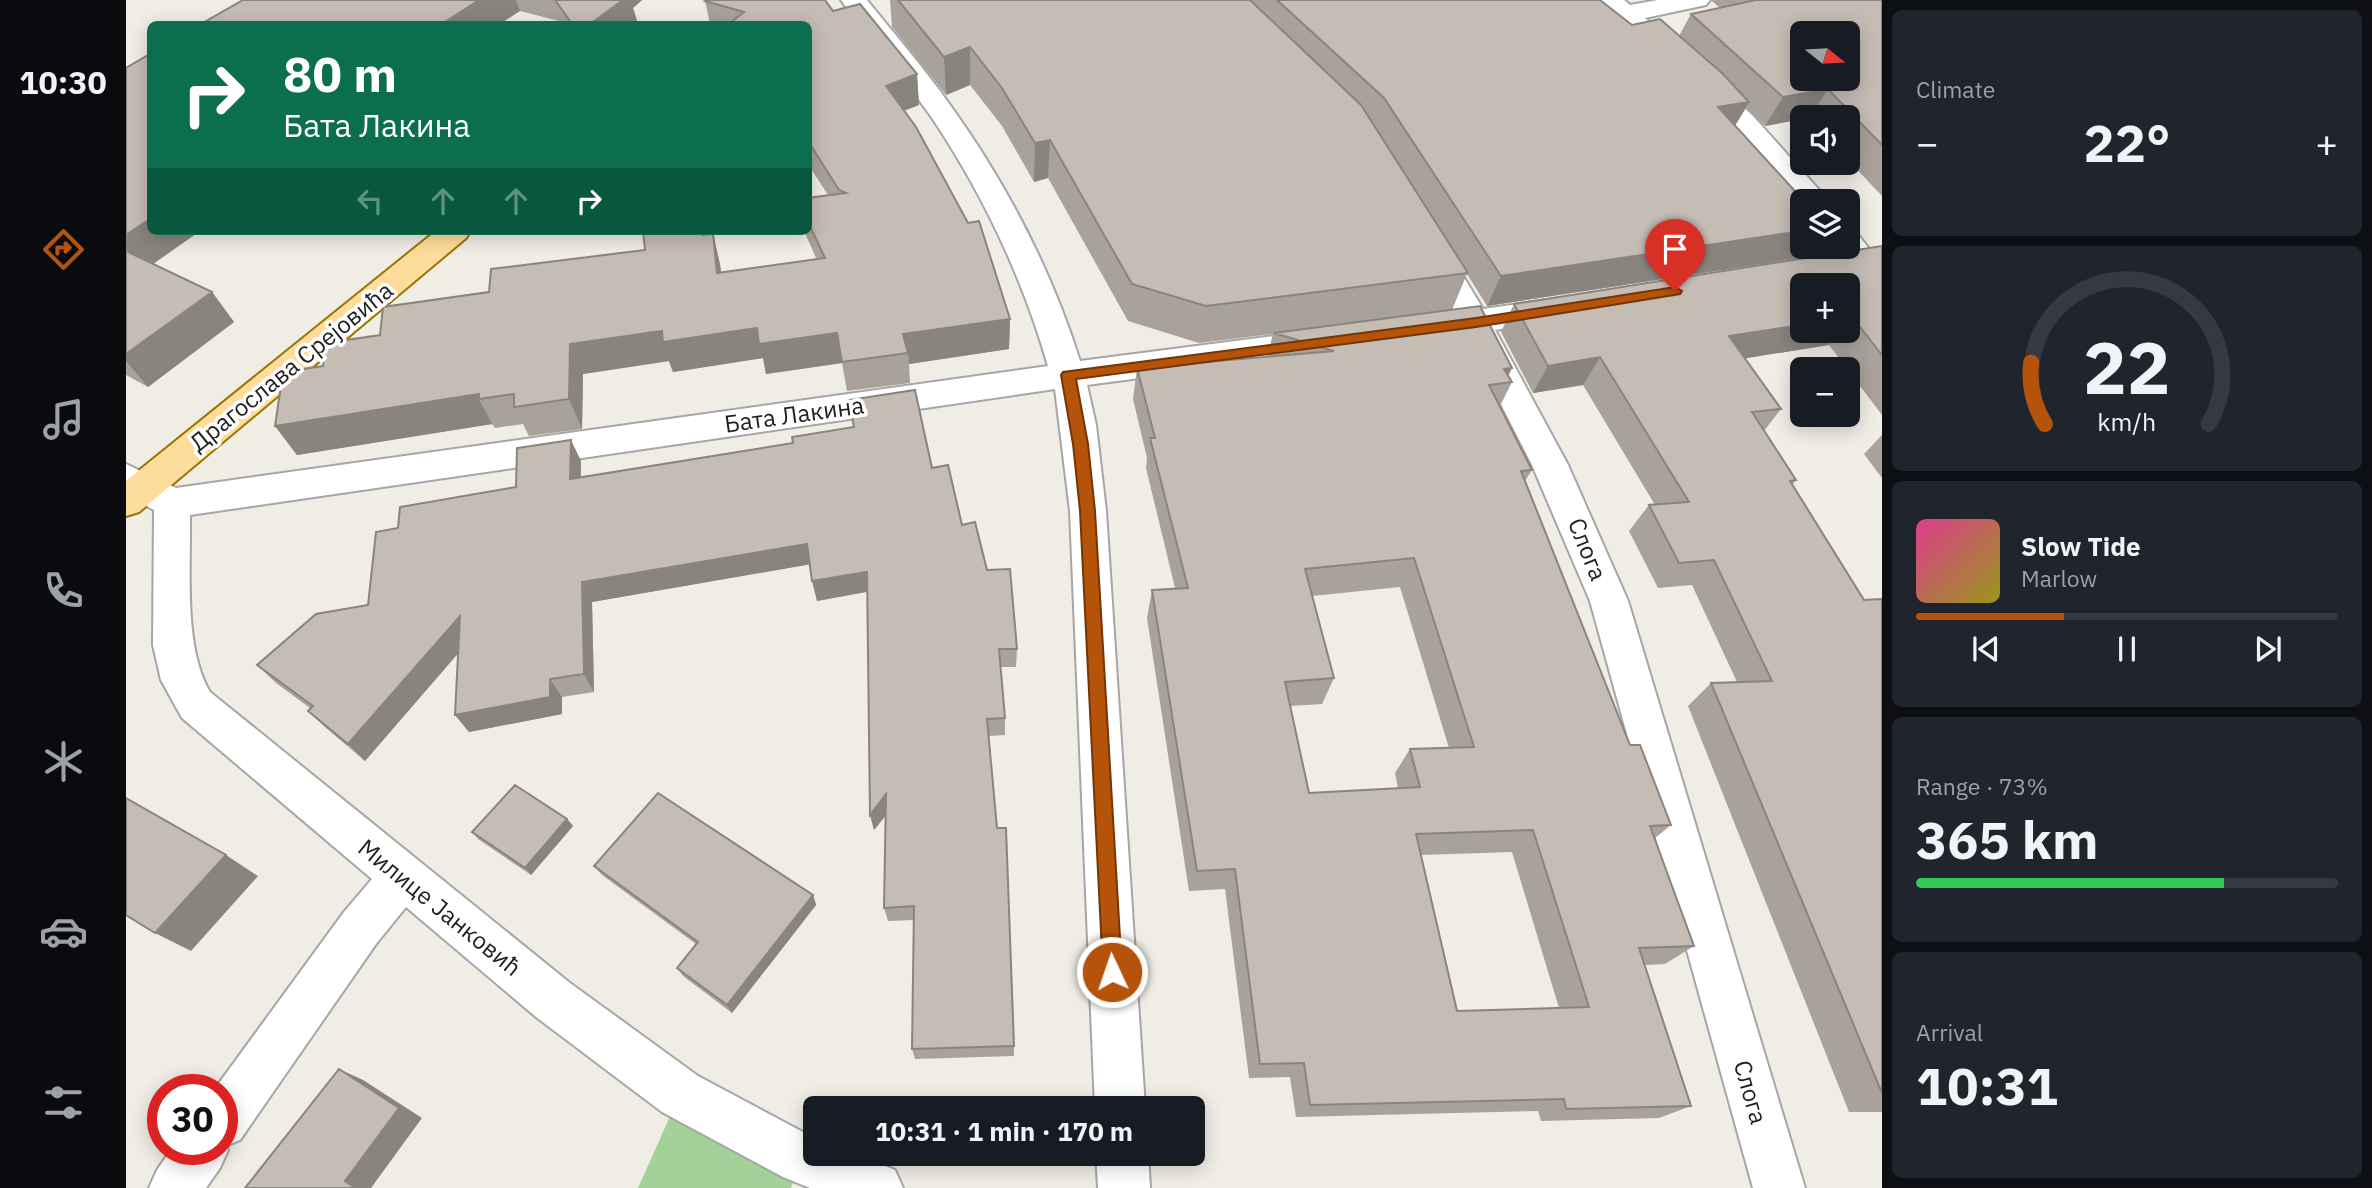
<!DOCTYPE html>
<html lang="en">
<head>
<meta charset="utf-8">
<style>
	:root { --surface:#171b24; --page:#20242c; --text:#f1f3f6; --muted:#9ea1a6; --line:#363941; --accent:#b45309 }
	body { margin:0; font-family:"IBM Plex Sans",sans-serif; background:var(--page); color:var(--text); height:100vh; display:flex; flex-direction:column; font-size:26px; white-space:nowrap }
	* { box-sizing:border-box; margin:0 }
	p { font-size:23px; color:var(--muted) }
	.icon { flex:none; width:38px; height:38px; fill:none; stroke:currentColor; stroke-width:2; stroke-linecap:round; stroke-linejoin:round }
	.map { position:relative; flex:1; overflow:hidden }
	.sheet { display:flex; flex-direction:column; gap:10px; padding:10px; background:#0d0f14; width:490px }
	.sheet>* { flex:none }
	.guide { position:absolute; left:21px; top:21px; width:665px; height:214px; border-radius:10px; box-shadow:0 4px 18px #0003; background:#0b6e4f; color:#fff; overflow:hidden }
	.needle { width:46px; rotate:108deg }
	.buttons { position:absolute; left:1664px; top:21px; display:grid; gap:14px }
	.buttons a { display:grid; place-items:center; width:70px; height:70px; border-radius:10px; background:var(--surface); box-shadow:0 4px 18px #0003; font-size:35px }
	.speed { position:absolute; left:21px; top:1074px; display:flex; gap:14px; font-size:35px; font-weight:700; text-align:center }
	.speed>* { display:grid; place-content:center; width:91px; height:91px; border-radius:50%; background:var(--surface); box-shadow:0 4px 18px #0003; line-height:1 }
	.speed .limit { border:10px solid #d22; background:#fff; color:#111 }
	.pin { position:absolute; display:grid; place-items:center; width:60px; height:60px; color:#fff; margin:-72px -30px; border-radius:50% 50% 50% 0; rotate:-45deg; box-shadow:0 0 7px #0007 }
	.pin .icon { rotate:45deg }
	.me { position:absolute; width:77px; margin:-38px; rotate:357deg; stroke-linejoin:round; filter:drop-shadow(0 0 5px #0008) }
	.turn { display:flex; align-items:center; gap:24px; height:147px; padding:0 21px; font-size:32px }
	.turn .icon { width:91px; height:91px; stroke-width:2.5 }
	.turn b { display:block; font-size:49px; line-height:60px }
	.lanes { display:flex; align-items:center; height:66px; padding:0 21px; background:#0003; justify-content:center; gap:35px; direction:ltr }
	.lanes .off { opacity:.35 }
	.big { font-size:52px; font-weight:700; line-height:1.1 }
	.sheet .tile { flex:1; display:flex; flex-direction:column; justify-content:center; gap:10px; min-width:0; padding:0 24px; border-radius:10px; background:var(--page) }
	.sheet .dial { align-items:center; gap:0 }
	.dial svg { height:182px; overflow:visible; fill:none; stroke:var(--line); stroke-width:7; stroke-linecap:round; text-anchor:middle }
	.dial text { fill:var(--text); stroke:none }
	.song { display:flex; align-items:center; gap:21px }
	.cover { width:84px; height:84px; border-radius:10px; background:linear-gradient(135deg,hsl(330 70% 55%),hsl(60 70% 35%)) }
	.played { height:7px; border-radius:4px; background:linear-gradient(90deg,var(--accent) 35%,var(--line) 35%) }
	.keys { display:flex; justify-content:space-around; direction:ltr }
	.heat { display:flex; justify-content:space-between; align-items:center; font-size:38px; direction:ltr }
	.charge { height:10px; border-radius:5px; background:linear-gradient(90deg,#34c759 73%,var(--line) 0) }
	.trip { position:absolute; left:677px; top:1096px; width:402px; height:70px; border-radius:10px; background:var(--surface); box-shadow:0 4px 18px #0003; font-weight:700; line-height:70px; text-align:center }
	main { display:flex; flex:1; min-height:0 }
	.tab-bar { display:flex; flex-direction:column; width:126px; justify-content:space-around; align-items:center; background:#090b0e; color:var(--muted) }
	.tab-bar .icon { width:49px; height:49px }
	.tab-bar .current { color:var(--accent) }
	.tab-bar b { font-size:32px; color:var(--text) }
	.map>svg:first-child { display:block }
	.forest { fill:#a4d099 }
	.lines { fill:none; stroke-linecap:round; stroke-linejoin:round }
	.minor-casing { stroke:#a6a6a6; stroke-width:4 }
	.major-casing { stroke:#9a7400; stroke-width:4 }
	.minor { fill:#fff; fill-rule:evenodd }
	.major { fill:#fedc9c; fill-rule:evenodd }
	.wall { fill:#a9a29b; fill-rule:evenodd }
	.shaded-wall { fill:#8a847e }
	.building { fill:#c5bcb4; stroke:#8a847e; stroke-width:2; fill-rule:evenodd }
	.route { fill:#b45309; stroke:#753606; stroke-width:2 }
	.labels { text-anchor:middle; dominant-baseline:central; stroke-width:7; stroke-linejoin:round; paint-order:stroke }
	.street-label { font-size:24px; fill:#1f1f1f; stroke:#fff }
</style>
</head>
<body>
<main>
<nav class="tab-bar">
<b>10:30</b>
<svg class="icon current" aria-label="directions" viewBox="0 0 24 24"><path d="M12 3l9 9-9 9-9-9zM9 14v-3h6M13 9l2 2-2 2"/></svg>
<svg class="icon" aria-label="music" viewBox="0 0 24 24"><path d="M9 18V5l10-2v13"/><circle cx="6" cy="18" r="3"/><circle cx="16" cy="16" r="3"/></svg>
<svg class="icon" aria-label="phone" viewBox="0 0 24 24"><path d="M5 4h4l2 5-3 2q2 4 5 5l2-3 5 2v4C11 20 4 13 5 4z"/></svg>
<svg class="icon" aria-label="climate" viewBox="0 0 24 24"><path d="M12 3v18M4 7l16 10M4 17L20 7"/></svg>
<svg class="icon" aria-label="car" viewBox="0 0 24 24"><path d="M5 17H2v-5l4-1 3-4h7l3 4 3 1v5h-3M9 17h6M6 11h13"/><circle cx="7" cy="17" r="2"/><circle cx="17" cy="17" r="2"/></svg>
<svg class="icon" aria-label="filters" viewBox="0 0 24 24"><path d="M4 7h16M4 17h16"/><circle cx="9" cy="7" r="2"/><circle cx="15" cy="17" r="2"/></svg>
</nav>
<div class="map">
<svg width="1756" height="1188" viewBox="0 0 1756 1188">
	<rect width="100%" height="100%" fill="#f0ede5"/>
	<path class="forest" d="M554,1094L675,1159L665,1188H512Z"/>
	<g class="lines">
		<defs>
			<path id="minor" d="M715,0H741C769,35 798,68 824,105C880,183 925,269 954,361L1195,330L1207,334L1211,342L1207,350L1195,354L961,385L970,425L980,511L1019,1108H969L944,511L929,389L64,515C65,568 57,647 84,692L444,983L572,1076L690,1139V1153H728L769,1170L777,1188H684L657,1177L536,1112L410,1017L280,907L250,944L114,1140L100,1146L102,1150L94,1168L80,1188H23L31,1170L45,1150H96V1090H88L218,912L246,879L56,718L35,680L27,645L28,510L0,495V464L50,488L922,366C896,276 856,192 804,115C776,75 743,40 715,0Z
				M1469,0H1498L1504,5L1532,0H1584L1580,5L1519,18L1626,115L1703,201H1676V206L1581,101Z
				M1722,233L1733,236L1756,265V298L1745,295L1709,247H1722Z
				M1305,238L1316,241L1357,309L1435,298L1446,301L1451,309L1446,317L1369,330L1442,465L1502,601L1679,1188H1627L1464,601L1406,465L1339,334L1311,338L1300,335L1295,327L1300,319L1327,313L1290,248L1294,241Z
				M970,1153H1022L1024,1188H972Z"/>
			<path id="major" d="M310,231H344L340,238L13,512L0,516V481Z"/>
		</defs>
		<use href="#minor" class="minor-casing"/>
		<use href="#major" class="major-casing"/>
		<use href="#minor" class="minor"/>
		<use href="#major" class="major"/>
	</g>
	<path class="wall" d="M117,0H516L507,8L512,24H435L433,21L394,11Z
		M764,0H1474L1506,25L1553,36L1565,14L1594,8L1586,1V0H1756V196L1722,160V117H1676V119L1639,126L1620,108L1609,126L1676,247H1688L1681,257L1361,306L1341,274L1326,310L1386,368L1382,376L1386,382L1374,406L1406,470L1399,481L1504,745L1545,825L1529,838L1568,946L1539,964L1519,965L1565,1106L1533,1118L1415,1121L1412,1111L1170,1117L1164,1077L1123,1078L1099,889L1063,891L1021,618L1026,590L1049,588L1020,468L1021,458L1007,399L1011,368L1141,357L1147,334L1073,343L1002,321L922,178L908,182L876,126L844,85L820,95L766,27ZM1274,587L1323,748L1284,749L1269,773L1272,788L1183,793L1164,706L1196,704L1208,678L1186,596ZM1386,852L1433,1008L1331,1011L1295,855Z
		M579,1L707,11L791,74L793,105L778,111L884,319L883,349L783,364L784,383L721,391L716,363L640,374L637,358L547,372L543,361L457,374L456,429L403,436L397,424L369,428L366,424L171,455L149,426L197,366L254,335L363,292L519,250L517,231H579L594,264L595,273L691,260L678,231H682V198L702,195L682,164V24H584Z
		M0,68L24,231H74L27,264L86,292L108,322L22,387L0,375Z
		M1756,246V415L1703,345L1619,358L1655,409L1638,431L1670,480L1666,485L1738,600L1756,599V1112H1723L1562,706L1585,683L1611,682L1566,585L1532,588L1503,531L1523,505H1529L1457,385L1407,393L1375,332L1388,304ZM1722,285V331H1676Z
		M1756,435V478L1738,454Z
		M455,461V478L806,468L861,570L891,649L890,667H874L879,718V735L863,736L888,1046V1056L789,1059L786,1049L788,920L762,921L758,908L760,815L748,830L741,592L691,601L684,564L466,602L468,692L436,697V714L343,732L329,715L332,653L239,761L200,728L182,711L184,708L150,683L131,665L242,605L272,528L390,487Z
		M441,819L447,826L405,875L352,839L346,832Z
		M468,866L687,895L690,905L606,1013L557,976L551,968L570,944L476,875Z"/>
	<path class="shaded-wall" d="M353,0H390L394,11L374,24H316Z
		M488,0H516L507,8L512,24H464Z
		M844,47V85L820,95L818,57Z
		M791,74L793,105L763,116L760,86Z
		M1702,89L1684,117H1676V119L1639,126L1657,97Z
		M1623,102L1605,132L1592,107Z
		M924,140L922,178L908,182L909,143Z
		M24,219V231H74L11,275L0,261V235Z
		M1676,231V247H1688L1681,257L1361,306L1375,276Z
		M587,233L594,264L599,304L591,273Z
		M86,292L108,322L22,387L0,361V354Z
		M884,319L883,349L783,364L782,353L777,334Z
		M1676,325V331H1715L1703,345L1584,364L1603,336Z
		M631,328L711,333L716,363L640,374L637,358L547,372L543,361L457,374L456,429L443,399L444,344L536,331Z
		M1474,357L1457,385L1407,393L1422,366Z
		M1386,368L1378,383V369Z
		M353,394V399L366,424L171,455L149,426Z
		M445,440L455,461L454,500L444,479Z
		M681,544L686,564L466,602L468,692L458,674L456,582Z
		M741,572L744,591L691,601L686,581Z
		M334,616L348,635L239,761L222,744Z
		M424,679L436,697V714L343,732L329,715Z
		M760,794L764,810L748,830L744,815Z
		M441,819L447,826L405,875L399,868Z
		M100,855L132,876L65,951L29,933Z
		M687,895L690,905L606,1013L601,1005Z
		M213,1069L237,1080L296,1118L245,1188H229L219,1181Z"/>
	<path class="building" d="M117,0H353L316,24H75Z
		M429,0H497L464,24H446Z
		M581,0H699L707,11L734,4L791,74L760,86L790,127L842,223L853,221L884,319L777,334L782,353L716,362L711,333L633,344L631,328L537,342L536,331L444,344L443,399L388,407V394L353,399V394L149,426L157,372L197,366L200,343L254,335L257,307L363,292L365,269L519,250L517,231H577V235L587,233L591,273L699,258L682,222V198L720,193L713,190L682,141V24H603L618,12L579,1Z
		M772,0H1124L1235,105L1342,273L1080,306L1006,284L924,140L909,143L876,88L844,47L818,57Z
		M1151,0H1474L1506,25L1534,19L1596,73L1623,102L1592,107L1678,201H1676V231L1375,276L1258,98Z
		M1630,0H1756V145L1702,89L1657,97L1565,14ZM1676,33H1722V79H1676Z
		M24,54V219L0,235V68Z
		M1756,246V355L1726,317L1722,318V285H1676V325L1603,336L1655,409L1626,412L1670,480L1664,481L1738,600L1756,599V1093L1585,683L1646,681L1588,560L1553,563L1523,505L1563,502L1474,357L1422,366L1388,304Z
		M0,251L86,292L0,354Z
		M1354,306L1386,368L1378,369L1386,382L1363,385L1406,470L1395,471L1504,745H1514L1545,825L1524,826L1568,946L1513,948L1565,1106L1440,1109L1438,1099L1184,1105L1178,1063L1134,1064L1109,869L1071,871L1026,590L1062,588L1024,438H1029L1011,368L1208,351L1148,333ZM1288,558L1348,747L1284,749L1294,787L1183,793L1159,682L1208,678L1179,569ZM1407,830L1463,1007L1331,1011L1290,834Z
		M789,390L806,468L822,465L836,525L849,522L861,570L884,569L891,649H873L879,718L861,719L871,828H880L888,1046L786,1049L788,906L758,908L760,794L744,815L741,572L686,581L681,544L456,582L458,674L424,679V697L329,715L334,616L222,744L182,711L187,706L131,665L190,614L242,605L250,532L272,528L274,507L390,487L391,448L445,440L444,479L667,443L666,437L728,427L723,400Z
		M389,785L441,819L399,868L346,832Z
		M532,793L687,895L601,1005L551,968L572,942L468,866Z
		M0,798L100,855L29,933L0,915Z
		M213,1069L273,1108L219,1181L229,1188H119Z"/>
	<path class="route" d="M1549,287L1556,291L1554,294L1350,327L950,379L962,444L969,511L996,972L993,979L986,982L979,979L977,972L954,511L947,444L935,375L937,372L1350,318Z"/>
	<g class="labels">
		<g class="street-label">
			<text transform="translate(165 366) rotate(-39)">Драгослава Срејовића</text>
			<text transform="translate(668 414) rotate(-8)">Бата Лакина</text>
			<text transform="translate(1462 549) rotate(68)">Слога</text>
			<text transform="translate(314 907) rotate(39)">Милице Јанковић</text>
			<text transform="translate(1625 1092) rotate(74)">Слога</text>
		</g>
	</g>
</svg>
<div class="buttons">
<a><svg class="needle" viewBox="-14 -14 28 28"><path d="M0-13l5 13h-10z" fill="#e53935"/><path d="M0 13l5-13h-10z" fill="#9ea1a6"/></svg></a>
<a><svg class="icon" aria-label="sound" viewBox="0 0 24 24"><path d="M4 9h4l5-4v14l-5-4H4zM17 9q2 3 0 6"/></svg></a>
<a><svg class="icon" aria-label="layers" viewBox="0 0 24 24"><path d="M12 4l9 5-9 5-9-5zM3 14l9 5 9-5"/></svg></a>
<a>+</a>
<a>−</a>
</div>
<div class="speed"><div class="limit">30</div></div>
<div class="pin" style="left:1549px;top:291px;background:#d93025"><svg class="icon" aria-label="arrive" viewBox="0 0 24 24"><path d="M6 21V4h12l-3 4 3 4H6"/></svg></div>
<svg class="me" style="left:986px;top:972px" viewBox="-20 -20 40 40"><circle r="17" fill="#b45309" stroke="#fff" stroke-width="3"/><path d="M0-11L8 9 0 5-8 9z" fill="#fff"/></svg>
<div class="trip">10:31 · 1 min · 170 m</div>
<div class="guide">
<div class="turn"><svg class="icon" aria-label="right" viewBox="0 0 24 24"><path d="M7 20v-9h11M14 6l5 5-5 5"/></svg><div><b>80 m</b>Бата Лакина</div></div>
<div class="lanes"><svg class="icon off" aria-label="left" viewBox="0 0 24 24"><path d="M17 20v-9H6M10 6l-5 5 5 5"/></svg><svg class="icon off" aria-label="ahead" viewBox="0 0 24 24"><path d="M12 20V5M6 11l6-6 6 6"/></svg><svg class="icon off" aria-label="ahead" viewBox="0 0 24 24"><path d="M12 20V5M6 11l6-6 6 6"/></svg><svg class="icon" aria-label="right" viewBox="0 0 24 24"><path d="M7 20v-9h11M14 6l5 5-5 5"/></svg></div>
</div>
</div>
<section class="sheet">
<div class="tile"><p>Climate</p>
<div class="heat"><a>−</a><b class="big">22°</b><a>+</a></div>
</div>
<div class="tile dial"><svg viewBox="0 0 100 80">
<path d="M14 69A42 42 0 1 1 86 69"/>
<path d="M14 69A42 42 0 0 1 8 42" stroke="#b45309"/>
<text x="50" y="56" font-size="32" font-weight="700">22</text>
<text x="50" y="72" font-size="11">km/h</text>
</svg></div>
<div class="tile">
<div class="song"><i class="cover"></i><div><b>Slow Tide</b><p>Marlow</p></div></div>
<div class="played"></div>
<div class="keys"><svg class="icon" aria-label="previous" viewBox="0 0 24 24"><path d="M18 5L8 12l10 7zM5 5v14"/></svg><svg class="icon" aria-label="pause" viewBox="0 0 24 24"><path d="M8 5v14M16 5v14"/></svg><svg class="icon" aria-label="next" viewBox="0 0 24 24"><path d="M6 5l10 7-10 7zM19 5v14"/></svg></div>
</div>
<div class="tile"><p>Range · 73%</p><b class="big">365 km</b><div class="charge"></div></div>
<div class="tile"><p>Arrival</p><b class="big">10:31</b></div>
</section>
</main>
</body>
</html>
